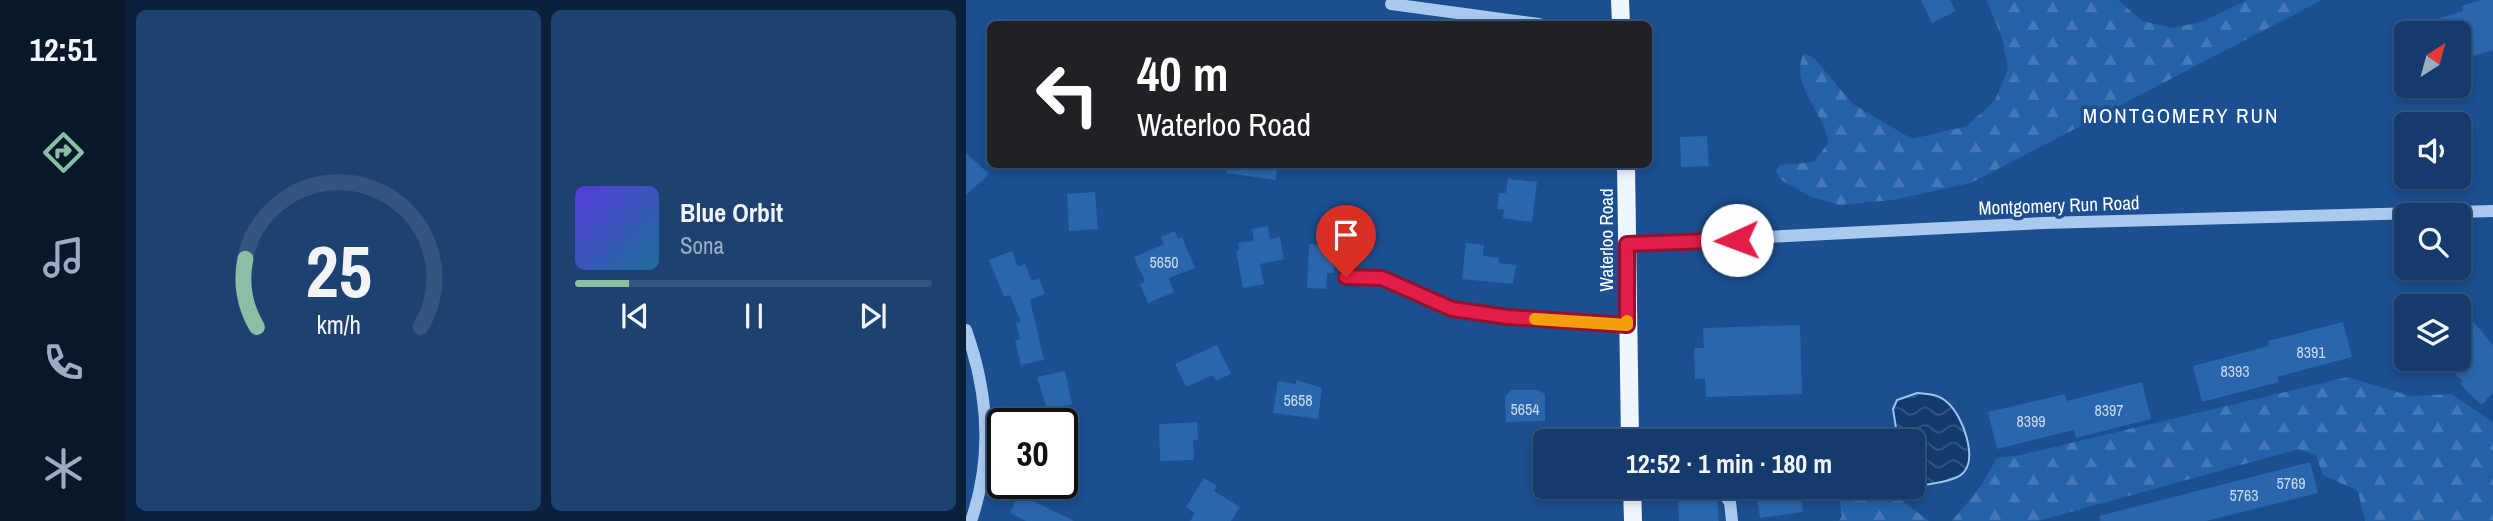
<!DOCTYPE html>
<html lang="en">
<head>
<meta charset="utf-8">
<style>
	:root { --surface:#143b6b; --page:#1d4271; --text:#f1f3f6; --muted:#9dadc1; --line:#33557e; --accent:#8abfa5 }
	body { margin:0; font-family:"Archivo Narrow",sans-serif; background:var(--page); color:var(--text); height:100vh; display:flex; flex-direction:column; font-size:26px; white-space:nowrap }
	* { box-sizing:border-box; margin:0 }
	p { font-size:23px; color:var(--muted) }
	.icon { flex:none; width:38px; height:38px; fill:none; stroke:currentColor; stroke-width:2; stroke-linecap:round; stroke-linejoin:round }
	.map { position:relative; flex:1; overflow:hidden }
	.drawer { display:flex; flex-direction:column; gap:10px; padding:10px; background:#0b203b; width:840px }
	.drawer>* { flex:none }
	.hud { position:absolute; left:21px; top:21px; width:665px; height:147px; border-radius:10px; box-shadow:0 4px 10px #0003,0 0 0 2px var(--line); background:#202124; color:#fff; overflow:hidden }
	.needle { width:46px; rotate:36deg }
	.controls { position:absolute; left:1428px; top:21px; display:grid; gap:14px }
	.controls a { display:grid; place-items:center; width:77px; height:77px; border-radius:10px; background:var(--surface); box-shadow:0 4px 10px #0003,0 0 0 2px var(--line); font-size:35px }
	.speed { position:absolute; left:21px; top:408px; display:flex; gap:14px; font-size:35px; font-weight:700; text-align:center }
	.speed>* { display:grid; place-content:center; width:91px; height:91px; border-radius:50%; background:var(--surface); box-shadow:0 4px 10px #0003,0 0 0 2px var(--line); line-height:1 }
	.speed .limit { border:4px solid #111; border-radius:10px; background:#fff; color:#111 }
	.pin { position:absolute; display:grid; place-items:center; width:60px; height:60px; color:#fff; margin:-72px -30px; border-radius:50% 50% 50% 0; rotate:-45deg; box-shadow:0 0 7px #0007 }
	.pin .icon { rotate:45deg }
	.me { position:absolute; width:77px; margin:-38px; rotate:268deg; stroke-linejoin:round; filter:drop-shadow(0 0 5px #0008) }
	.turn { display:flex; align-items:center; gap:24px; height:147px; padding:0 35px; font-size:32px }
	.turn .icon { width:91px; height:91px; stroke-width:2.5 }
	.turn b { display:block; font-size:49px; line-height:60px }
	.drawer .card { flex:1; display:flex; flex-direction:column; justify-content:center; gap:10px; min-width:0; padding:0 24px; border-radius:10px; background:var(--page) }
	.drawer .dial { align-items:center; gap:0 }
	.dial svg { height:182px; overflow:visible; fill:none; stroke:var(--line); stroke-width:7; stroke-linecap:round; text-anchor:middle }
	.dial text { fill:var(--text); stroke:none }
	.song { display:flex; align-items:center; gap:21px }
	.cover { width:84px; height:84px; border-radius:10px; background:linear-gradient(135deg,hsl(250 70% 55%),hsl(200 70% 35%)) }
	.played { height:7px; border-radius:4px; background:linear-gradient(90deg,var(--accent) 15%,var(--line) 15%) }
	.keys { display:flex; justify-content:space-around; direction:ltr }
	.drawer .tiles { flex:1; display:grid; gap:10px; grid-template-columns:repeat(2,1fr) }
	.trip { position:absolute; left:567px; top:429px; width:392px; height:70px; border-radius:10px; background:var(--surface); box-shadow:0 4px 10px #0003,0 0 0 2px var(--line); font-weight:700; line-height:70px; text-align:center }
	main { display:flex; flex:1; min-height:0 }
	.tab-bar { display:flex; flex-direction:column; width:126px; justify-content:space-around; align-items:center; background:#08182b; color:var(--muted) }
	.tab-bar .icon { width:49px; height:49px }
	.tab-bar .current { color:var(--accent) }
	.tab-bar b { font-size:32px; color:var(--text) }
	.map>svg:first-child { display:block }
	.forest { fill:url(#forest-firs) }
	.water { fill:url(#water-waves); stroke:#9cc4f0; stroke-width:2 }
	.building { fill:#2a66ad }
	.lines { fill:none; stroke-linecap:round; stroke-linejoin:round }
	.minor { stroke:#a9c9ee; stroke-width:12 }
	.major { stroke:#f0f6ff; stroke-width:18 }
	.route-casing { stroke:#92132f; stroke-width:18 }
	.route { stroke:#e11d48; stroke-width:12 }
	.slow { stroke:#f59e0b; stroke-width:12 }
	.labels { text-anchor:middle; dominant-baseline:central; stroke-width:7; stroke-linejoin:round; paint-order:stroke }
	.number-label { font-size:16px; fill:#cad9ea }
	.street-label { font-size:19px; fill:#fff; stroke:#1b4f8f }
	.neighbourhood-label { font-size:21px; letter-spacing:2px; fill:#fff; stroke:#1b4f8f }
</style>
</head>
<body>
<main>
<nav class="tab-bar">
<b>12:51</b>
<svg class="icon current" aria-label="directions" viewBox="0 0 24 24"><path d="M12 3l9 9-9 9-9-9zM9 14v-3h6M13 9l2 2-2 2"/></svg>
<svg class="icon" aria-label="music" viewBox="0 0 24 24"><path d="M9 18V5l10-2v13"/><circle cx="6" cy="18" r="3"/><circle cx="16" cy="16" r="3"/></svg>
<svg class="icon" aria-label="phone" viewBox="0 0 24 24"><path d="M5 4h4l2 5-3 2q2 4 5 5l2-3 5 2v4C11 20 4 13 5 4z"/></svg>
<svg class="icon" aria-label="climate" viewBox="0 0 24 24"><path d="M12 3v18M4 7l16 10M4 17L20 7"/></svg>
</nav>
<section class="drawer">
<div class="tiles">
<div class="card dial"><svg viewBox="0 0 100 80">
<path d="M14 69A42 42 0 1 1 86 69"/>
<path d="M14 69A42 42 0 0 1 9 39" stroke="#8abfa5"/>
<text x="50" y="56" font-size="32" font-weight="700">25</text>
<text x="50" y="72" font-size="11">km/h</text>
</svg></div>
<div class="card">
<div class="song"><i class="cover"></i><div><b>Blue Orbit</b><p>Sona</p></div></div>
<div class="played"></div>
<div class="keys"><svg class="icon" aria-label="previous" viewBox="0 0 24 24"><path d="M18 5L8 12l10 7zM5 5v14"/></svg><svg class="icon" aria-label="pause" viewBox="0 0 24 24"><path d="M8 5v14M16 5v14"/></svg><svg class="icon" aria-label="next" viewBox="0 0 24 24"><path d="M6 5l10 7-10 7zM19 5v14"/></svg></div>
</div>
</div>
</section>
<div class="map">
<svg width="1527" height="521" viewBox="0 0 1527 521">
	<defs>
		<pattern id="forest-firs" width="22" height="20" patternUnits="userSpaceOnUse" patternTransform="scale(1.75)"><rect width="22" height="20" fill="#2461a8"/><path d="M5 1l3.5 6h-7zM16 11l3.5 6h-7z" fill="#4579b5"/></pattern>
		<pattern id="water-waves" width="16" height="10" patternUnits="userSpaceOnUse" patternTransform="scale(1.75)"><rect width="16" height="10" fill="#123a6d"/><path d="M0 5q4-4 8 0t8 0" fill="none" stroke="#365883"/></pattern>
	</defs>
	<rect width="100%" height="100%" fill="#1b4f8f"/>
	<path class="forest" d="M1020,0H1152L1176,21L1207,28L1238,21L1281,0H1356L1005,183L927,200L873,205L843,196L815,180L810,171L814,165L848,162L862,143C860,113 822,85 838,53L848,58L887,104L946,139L1001,126L1029,100L1042,70L1036,37Z
		M1382,377L1444,396L1486,394L1527,422V521H1399L1392,491L1357,475L1350,456L1333,449L1072,521H986L1014,487L1031,458L1054,455Z
		M867,487H925L927,494L963,521H873L876,516L872,491Z"/>
	<path class="water" d="M951,393C963,394 973,394 982,403C996,415 1013,459 996,474C988,481 970,483 959,485L947,480V441H932L927,409L931,400Z"/>
	<path class="building" d="M955,0H984L990,11L966,23Z
		M1515,0H1527V50L1493,60V33H1465L1461,22L1497,11L1496,6Z
		M741,136L743,166L715,167L714,137Z
		M0,153L23,174L0,195Z
		M261,164H312L310,180L261,173Z
		M542,179L571,182L566,222L537,218L538,210L531,209L533,193H540Z
		M129,192L132,229L103,231L101,194Z
		M302,226L304,239L314,237L318,259L294,264L298,284L277,288L270,251L273,250L272,243L288,241L286,229Z
		M209,231L212,239L216,237L229,268L203,278L208,292L182,303L174,284L179,282L168,257L198,244L195,237Z
		M500,243L518,245L517,256L533,258L532,263L550,265L547,284L496,279Z
		M343,244L369,246L368,273H361L360,289L341,288Z
		M46,251L52,267L59,264L66,281L73,278L79,294L64,300L78,360L55,365L49,340L54,339L50,323L55,322L44,295L38,297L23,260Z
		M1505,319L1527,345V392L1516,405L1502,393L1495,384L1497,381L1473,359H1493V333Z
		M1377,322L1386,357L1311,377L1313,382L1236,402L1227,366L1303,346L1302,341Z
		M834,325L836,394L740,397L739,378L729,379L728,348H738L737,328Z
		M251,345L265,374L250,381L247,375L220,387L209,364Z
		M99,371L106,404L81,409L71,377Z
		M330,380L356,388L352,419L307,413L312,381L330,384Z
		M1176,382L1185,419L1110,438L1108,430L1031,449L1022,412L1099,394L1101,401Z
		M545,390H572L579,394V421L540,422L539,397Z
		M231,422L232,440H227L228,460L194,461L193,424Z
		M1344,462L1352,493L1240,521H1134L1133,516Z
		M238,478L251,486L248,491L274,507L265,521H224L229,513L220,507Z
		M789,486H834L837,512L794,518Z
		M53,494L108,521H60L44,513Z
		M738,499L751,501L753,521H713L712,500Z"/>
	<g class="lines">
		<path class="minor" d="M425,4L573,24
			M661,244L1077,223L1527,211
			M380,277L416,278L486,309L542,317L661,325
			M0,330C22,392 27,458 5,521
			M666,491L733,489L757,493L764,502L766,521"/>
		<path class="major" d="M654,0L655,24
			M660,164L664,441
			M666,486L667,521"/>
	</g>
	<g class="lines">
		<defs>
			<path id="route" d="M380,277L416,278L486,309L542,317L661,325V244L771,240"/>
		</defs>
		<use href="#route" class="route-casing"/>
		<use href="#route" class="route"/>
		<path class="slow" d="M569,319L661,325V321"/>
	</g>
	<g class="labels">
		<g class="number-label">
			<text x="198" y="262">5650</text>
			<text x="1345" y="352">8391</text>
			<text x="1269" y="371">8393</text>
			<text x="332" y="400">5658</text>
			<text x="559" y="409">5654</text>
			<text x="1143" y="410">8397</text>
			<text x="1065" y="421">8399</text>
			<text x="1325" y="483">5769</text>
			<text x="1278" y="495">5763</text>
		</g>
		<g class="street-label">
			<text transform="translate(1093 205) rotate(-2)">Montgomery Run Road</text>
			<text transform="translate(640 240) rotate(-90)">Waterloo Road</text>
		</g>
		<g class="neighbourhood-label">
			<text x="1215" y="115">MONTGOMERY RUN</text>
		</g>
	</g>
</svg>
<div class="controls">
<a><svg class="needle" viewBox="-14 -14 28 28"><path d="M0-13l5 13h-10z" fill="#e53935"/><path d="M0 13l5-13h-10z" fill="#9dadc1"/></svg></a>
<a><svg class="icon" aria-label="sound" viewBox="0 0 24 24"><path d="M4 9h4l5-4v14l-5-4H4zM17 9q2 3 0 6"/></svg></a>
<a><svg class="icon" aria-label="search" viewBox="0 0 24 24"><circle cx="10" cy="10" r="6"/><path d="M15 15l6 6"/></svg></a>
<a><svg class="icon" aria-label="layers" viewBox="0 0 24 24"><path d="M12 4l9 5-9 5-9-5zM3 14l9 5 9-5"/></svg></a>
</div>
<div class="speed"><div class="limit">30</div></div>
<div class="pin" style="left:380px;top:277px;background:#d93025"><svg class="icon" aria-label="arrive" viewBox="0 0 24 24"><path d="M6 21V4h12l-3 4 3 4H6"/></svg></div>
<svg class="me" style="left:771px;top:240px" viewBox="-20 -20 40 40"><circle r="19" fill="#fff"/><path d="M0-13L10 11 0 6-10 11z" fill="#e11d48"/></svg>
<div class="trip">12:52 · 1 min · 180 m</div>
<div class="hud">
<div class="turn"><svg class="icon" aria-label="left" viewBox="0 0 24 24"><path d="M17 20v-9H6M10 6l-5 5 5 5"/></svg><div><b>40 m</b>Waterloo Road</div></div>
</div>
</div>
</main>
</body>
</html>
